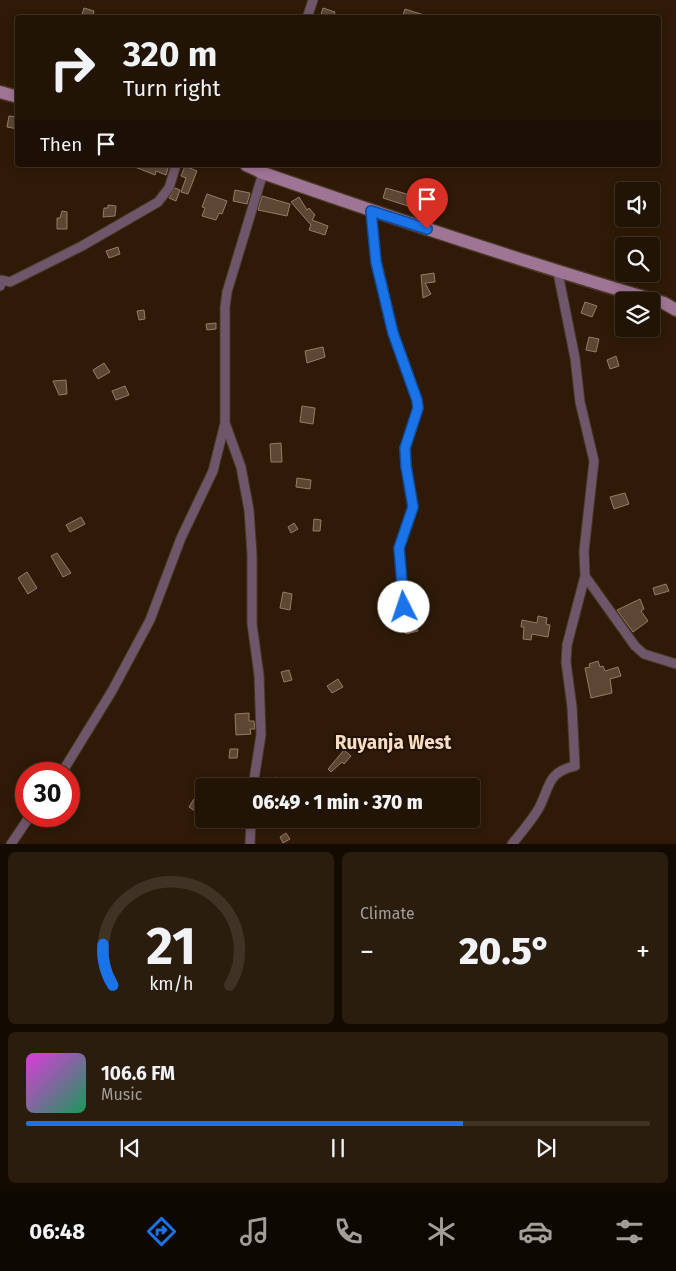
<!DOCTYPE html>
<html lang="en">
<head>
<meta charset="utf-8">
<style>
	:root { --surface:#221404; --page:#2a1d0e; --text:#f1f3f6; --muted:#a29e9a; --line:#3f3326; --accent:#1a73e8 }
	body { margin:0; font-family:"Fira Sans",sans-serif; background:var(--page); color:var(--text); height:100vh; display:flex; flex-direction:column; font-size:19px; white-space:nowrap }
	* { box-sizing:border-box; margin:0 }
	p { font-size:16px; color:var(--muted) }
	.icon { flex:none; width:28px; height:28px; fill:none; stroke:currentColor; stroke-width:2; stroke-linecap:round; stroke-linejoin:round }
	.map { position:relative; height:844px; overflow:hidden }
	.sheet { display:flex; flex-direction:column; gap:8px; padding:8px; background:#130b02; flex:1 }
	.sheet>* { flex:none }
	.banner { position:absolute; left:15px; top:15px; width:646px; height:152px; border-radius:5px; box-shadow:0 2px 8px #0003,0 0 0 1px var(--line); background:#221404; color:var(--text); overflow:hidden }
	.controls { position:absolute; left:615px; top:182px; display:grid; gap:10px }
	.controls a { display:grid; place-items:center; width:45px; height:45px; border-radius:5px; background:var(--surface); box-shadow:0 2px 8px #0003,0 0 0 1px var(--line); font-size:25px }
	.speed { position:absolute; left:15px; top:762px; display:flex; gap:10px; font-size:25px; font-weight:700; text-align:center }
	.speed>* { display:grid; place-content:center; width:65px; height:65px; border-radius:50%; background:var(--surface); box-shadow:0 2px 8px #0003,0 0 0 1px var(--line); line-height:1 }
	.speed .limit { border:8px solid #d22; background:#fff; color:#111 }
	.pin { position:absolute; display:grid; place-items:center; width:42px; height:42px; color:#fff; margin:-51px -21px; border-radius:50% 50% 50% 0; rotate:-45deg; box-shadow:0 0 5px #0007 }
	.pin .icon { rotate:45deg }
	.me { position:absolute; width:55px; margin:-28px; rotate:356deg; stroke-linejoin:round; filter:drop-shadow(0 0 4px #0008) }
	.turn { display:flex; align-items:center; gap:18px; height:105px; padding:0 25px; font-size:22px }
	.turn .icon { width:65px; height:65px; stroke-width:2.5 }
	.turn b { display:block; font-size:35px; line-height:42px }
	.then { display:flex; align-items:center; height:48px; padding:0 25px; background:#0003; gap:10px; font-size:19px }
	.big { font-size:38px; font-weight:800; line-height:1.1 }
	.sheet .card { flex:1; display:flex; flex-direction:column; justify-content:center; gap:8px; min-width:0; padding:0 18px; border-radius:8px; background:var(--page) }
	.sheet .dial { align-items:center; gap:0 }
	.dial svg { height:130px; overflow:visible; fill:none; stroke:var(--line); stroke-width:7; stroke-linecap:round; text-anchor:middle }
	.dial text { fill:var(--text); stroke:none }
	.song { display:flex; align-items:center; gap:15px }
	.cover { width:60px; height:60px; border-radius:8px; background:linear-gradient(135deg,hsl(300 70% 55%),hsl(150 70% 35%)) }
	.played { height:5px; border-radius:2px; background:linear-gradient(90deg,var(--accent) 70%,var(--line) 70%) }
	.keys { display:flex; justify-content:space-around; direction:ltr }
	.heat { display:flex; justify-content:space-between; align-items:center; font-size:28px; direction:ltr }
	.sheet .tiles { flex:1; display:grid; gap:8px; grid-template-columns:1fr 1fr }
	.card:last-child { grid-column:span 2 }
	.trip { position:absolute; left:195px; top:778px; width:285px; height:50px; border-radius:5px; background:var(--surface); box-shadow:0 2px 8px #0003,0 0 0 1px var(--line); font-weight:800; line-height:50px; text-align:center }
	.tabs { display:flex; height:80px; justify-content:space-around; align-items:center; background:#0e0802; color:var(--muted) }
	.tabs .icon { width:35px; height:35px }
	.tabs .current { color:var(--accent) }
	.tabs b { font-size:22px; color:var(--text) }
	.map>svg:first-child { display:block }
	.building { fill:#5c4735; stroke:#957c66 }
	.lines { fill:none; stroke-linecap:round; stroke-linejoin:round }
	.street-casing { stroke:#4a3724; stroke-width:11 }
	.secondary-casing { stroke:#4a3724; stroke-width:15 }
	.street { stroke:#70566a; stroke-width:9 }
	.secondary { stroke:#9f7595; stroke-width:12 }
	.route-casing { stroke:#114b97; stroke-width:12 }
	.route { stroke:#1a73e8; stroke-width:9 }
	.labels { text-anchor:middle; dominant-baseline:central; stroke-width:4; stroke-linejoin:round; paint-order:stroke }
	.quarter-label { font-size:19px; font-weight:bold; fill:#f9ddc5; stroke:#231100 }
</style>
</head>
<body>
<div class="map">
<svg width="676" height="844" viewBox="0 0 676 844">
	<rect width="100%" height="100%" fill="#2e1a06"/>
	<path class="building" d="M84,8L94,11L92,18H81Z
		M323,8L335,12L333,18H320Z
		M405,9L427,16V18L403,15Z
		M9,116L18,117V129L7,127Z
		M130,165H169L166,175L156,171L155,175Z
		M185,166L197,171L188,194L181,192L186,178L181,176Z
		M175,188L180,190L176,201L169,198Z
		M386,188L417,197L414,208L383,198Z
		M235,190L250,193L247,204L233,201Z
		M207,194L227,201L222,214L219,213L216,220L202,216L205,208L202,207Z
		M262,196L290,204L287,216L258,210Z
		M299,197L307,210L309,208L315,215L312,220L328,226L325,235L309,230L311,225L291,202Z
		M108,205L116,206L115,216L103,217L104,208H108Z
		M62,211L67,212V229H57V218H60Z
		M118,247L120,254L109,258L106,251Z
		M434,273L435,282L425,283L431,294L423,298L421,275Z
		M585,302L597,306L592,317L581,313Z
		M144,310L145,319L139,320L137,311Z
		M216,323V329L207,330L206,324Z
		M589,337L599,339L596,352L586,350Z
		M323,347L325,357L307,363L305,351Z
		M616,356L619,366L610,369L607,360Z
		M104,363L110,372L98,379L93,370Z
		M66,380L67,394L59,395L53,381Z
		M125,386L129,395L116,400L112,391Z
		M302,406L315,408L313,424L300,422Z
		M281,443L282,462H271L270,444Z
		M297,478L311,480L310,489L296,487Z
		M625,493L629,504L614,509L610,497Z
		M81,517L85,524L70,532L66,525Z
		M314,519L321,520L320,531H313Z
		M294,523L298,529L291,533L288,527Z
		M57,553L71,573L63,577L51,556Z
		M27,572L37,588L28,594L18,578Z
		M666,584L669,591L655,595L653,588Z
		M283,592L292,594L290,610L280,608Z
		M640,599L644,609L641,611L648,621L633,632L617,610Z
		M389,603L392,620L383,622L380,605Z
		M538,616L547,618L546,624L550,625L548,637L532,634L531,640L523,639L524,627H521L522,620L537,623Z
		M416,624L418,631L406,634L404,627Z
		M598,661L600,667L603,666L605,671L618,667L621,676L610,679L612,693L591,698L585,668L590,667L589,664Z
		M289,670L292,680L284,682L281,672Z
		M338,679L343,687L332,693L327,686Z
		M249,713V721H254L255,729H250L251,734L236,735L235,714Z
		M230,749H238L237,758H229Z
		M344,750L351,756L344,764L342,762L331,772L328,769Z
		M277,777L281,786H272L269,781Z
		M194,799L204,805V817L189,807Z
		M286,833L290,839L283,843L280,837Z"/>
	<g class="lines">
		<defs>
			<path id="street" d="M307,18L313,0
				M371,211L376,261L393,333L417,400L418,409L405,448L406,466L413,507L399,548L404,607
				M0,286L2,280L10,282L82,246L158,202L169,188L176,165
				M585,576L635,646L644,654L676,664
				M61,774L112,691L150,620L181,538L213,471L225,423
				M253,786L261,735L259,675L252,624V555L249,510L241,467L225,423V307L227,292L263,173
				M11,844L30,816
				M250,844L251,819
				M512,844C521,833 532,820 539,808C550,787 547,772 575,766L572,707L566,662L567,645L585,576L584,551L594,461L580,402L575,358L558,273"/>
			<path id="secondary" d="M0,92L18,97
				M246,165L263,173C395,219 529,264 664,303L676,310"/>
		</defs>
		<use href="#street" class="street-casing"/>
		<use href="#secondary" class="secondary-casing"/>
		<use href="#street" class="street"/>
		<use href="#secondary" class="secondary"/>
	</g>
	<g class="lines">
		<defs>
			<path id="route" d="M404,607L399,548L413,507L406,466L405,448L418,408L417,400L393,333L376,262L371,211L427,229"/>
		</defs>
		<use href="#route" class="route-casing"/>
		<use href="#route" class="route"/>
	</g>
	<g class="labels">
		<g class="quarter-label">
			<text x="393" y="742">Ruyanja West</text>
		</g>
	</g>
</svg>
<div class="controls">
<a><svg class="icon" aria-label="sound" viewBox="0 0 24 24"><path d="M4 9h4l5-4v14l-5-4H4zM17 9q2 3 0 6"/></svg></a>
<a><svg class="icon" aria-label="search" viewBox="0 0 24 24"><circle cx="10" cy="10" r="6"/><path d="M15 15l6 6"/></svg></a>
<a><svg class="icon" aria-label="layers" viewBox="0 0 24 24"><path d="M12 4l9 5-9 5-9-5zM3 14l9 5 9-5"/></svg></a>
</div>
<div class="speed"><div class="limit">30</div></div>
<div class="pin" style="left:427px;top:229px;background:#d93025"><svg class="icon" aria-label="arrive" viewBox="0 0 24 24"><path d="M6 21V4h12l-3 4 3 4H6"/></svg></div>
<svg class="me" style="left:404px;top:607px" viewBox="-20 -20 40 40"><circle r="19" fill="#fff"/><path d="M0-13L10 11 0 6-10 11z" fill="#1a73e8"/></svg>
<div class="trip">06:49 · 1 min · 370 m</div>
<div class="banner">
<div class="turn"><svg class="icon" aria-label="right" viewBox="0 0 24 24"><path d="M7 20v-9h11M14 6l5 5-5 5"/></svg><div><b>320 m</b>Turn right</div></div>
<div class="then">Then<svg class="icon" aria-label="arrive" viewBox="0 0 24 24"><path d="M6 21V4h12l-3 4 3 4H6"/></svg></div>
</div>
</div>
<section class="sheet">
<div class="tiles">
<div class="card dial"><svg viewBox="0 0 100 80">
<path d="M14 69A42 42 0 1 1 86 69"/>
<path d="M14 69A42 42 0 0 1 8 44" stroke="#1a73e8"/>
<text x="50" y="56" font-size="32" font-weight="700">21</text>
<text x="50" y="72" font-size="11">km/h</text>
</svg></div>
<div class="card"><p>Climate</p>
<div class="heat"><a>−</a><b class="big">20.5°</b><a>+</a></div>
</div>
<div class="card">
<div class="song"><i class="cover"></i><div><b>106.6 FM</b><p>Music</p></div></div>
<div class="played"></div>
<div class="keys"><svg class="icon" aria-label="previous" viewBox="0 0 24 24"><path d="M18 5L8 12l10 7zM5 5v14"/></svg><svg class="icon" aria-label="pause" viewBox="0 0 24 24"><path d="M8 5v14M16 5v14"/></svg><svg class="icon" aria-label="next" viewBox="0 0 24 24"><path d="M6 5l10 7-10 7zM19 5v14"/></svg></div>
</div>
</div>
</section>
<nav class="tabs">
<b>06:48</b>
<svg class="icon current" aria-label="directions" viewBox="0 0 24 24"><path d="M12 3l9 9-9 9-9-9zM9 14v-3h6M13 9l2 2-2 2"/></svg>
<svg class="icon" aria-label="music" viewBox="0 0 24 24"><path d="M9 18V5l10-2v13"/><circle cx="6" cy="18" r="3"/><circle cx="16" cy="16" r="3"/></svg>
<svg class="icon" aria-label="phone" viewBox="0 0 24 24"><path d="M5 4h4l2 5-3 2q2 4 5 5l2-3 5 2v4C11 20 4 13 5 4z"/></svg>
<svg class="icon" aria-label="climate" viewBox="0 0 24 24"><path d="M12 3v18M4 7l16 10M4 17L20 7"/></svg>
<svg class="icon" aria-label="car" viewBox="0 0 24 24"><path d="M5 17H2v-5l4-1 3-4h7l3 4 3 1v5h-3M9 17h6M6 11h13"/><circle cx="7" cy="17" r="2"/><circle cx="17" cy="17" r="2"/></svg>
<svg class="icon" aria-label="filters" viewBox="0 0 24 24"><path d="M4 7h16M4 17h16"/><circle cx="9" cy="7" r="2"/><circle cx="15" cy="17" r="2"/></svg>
</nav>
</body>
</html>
